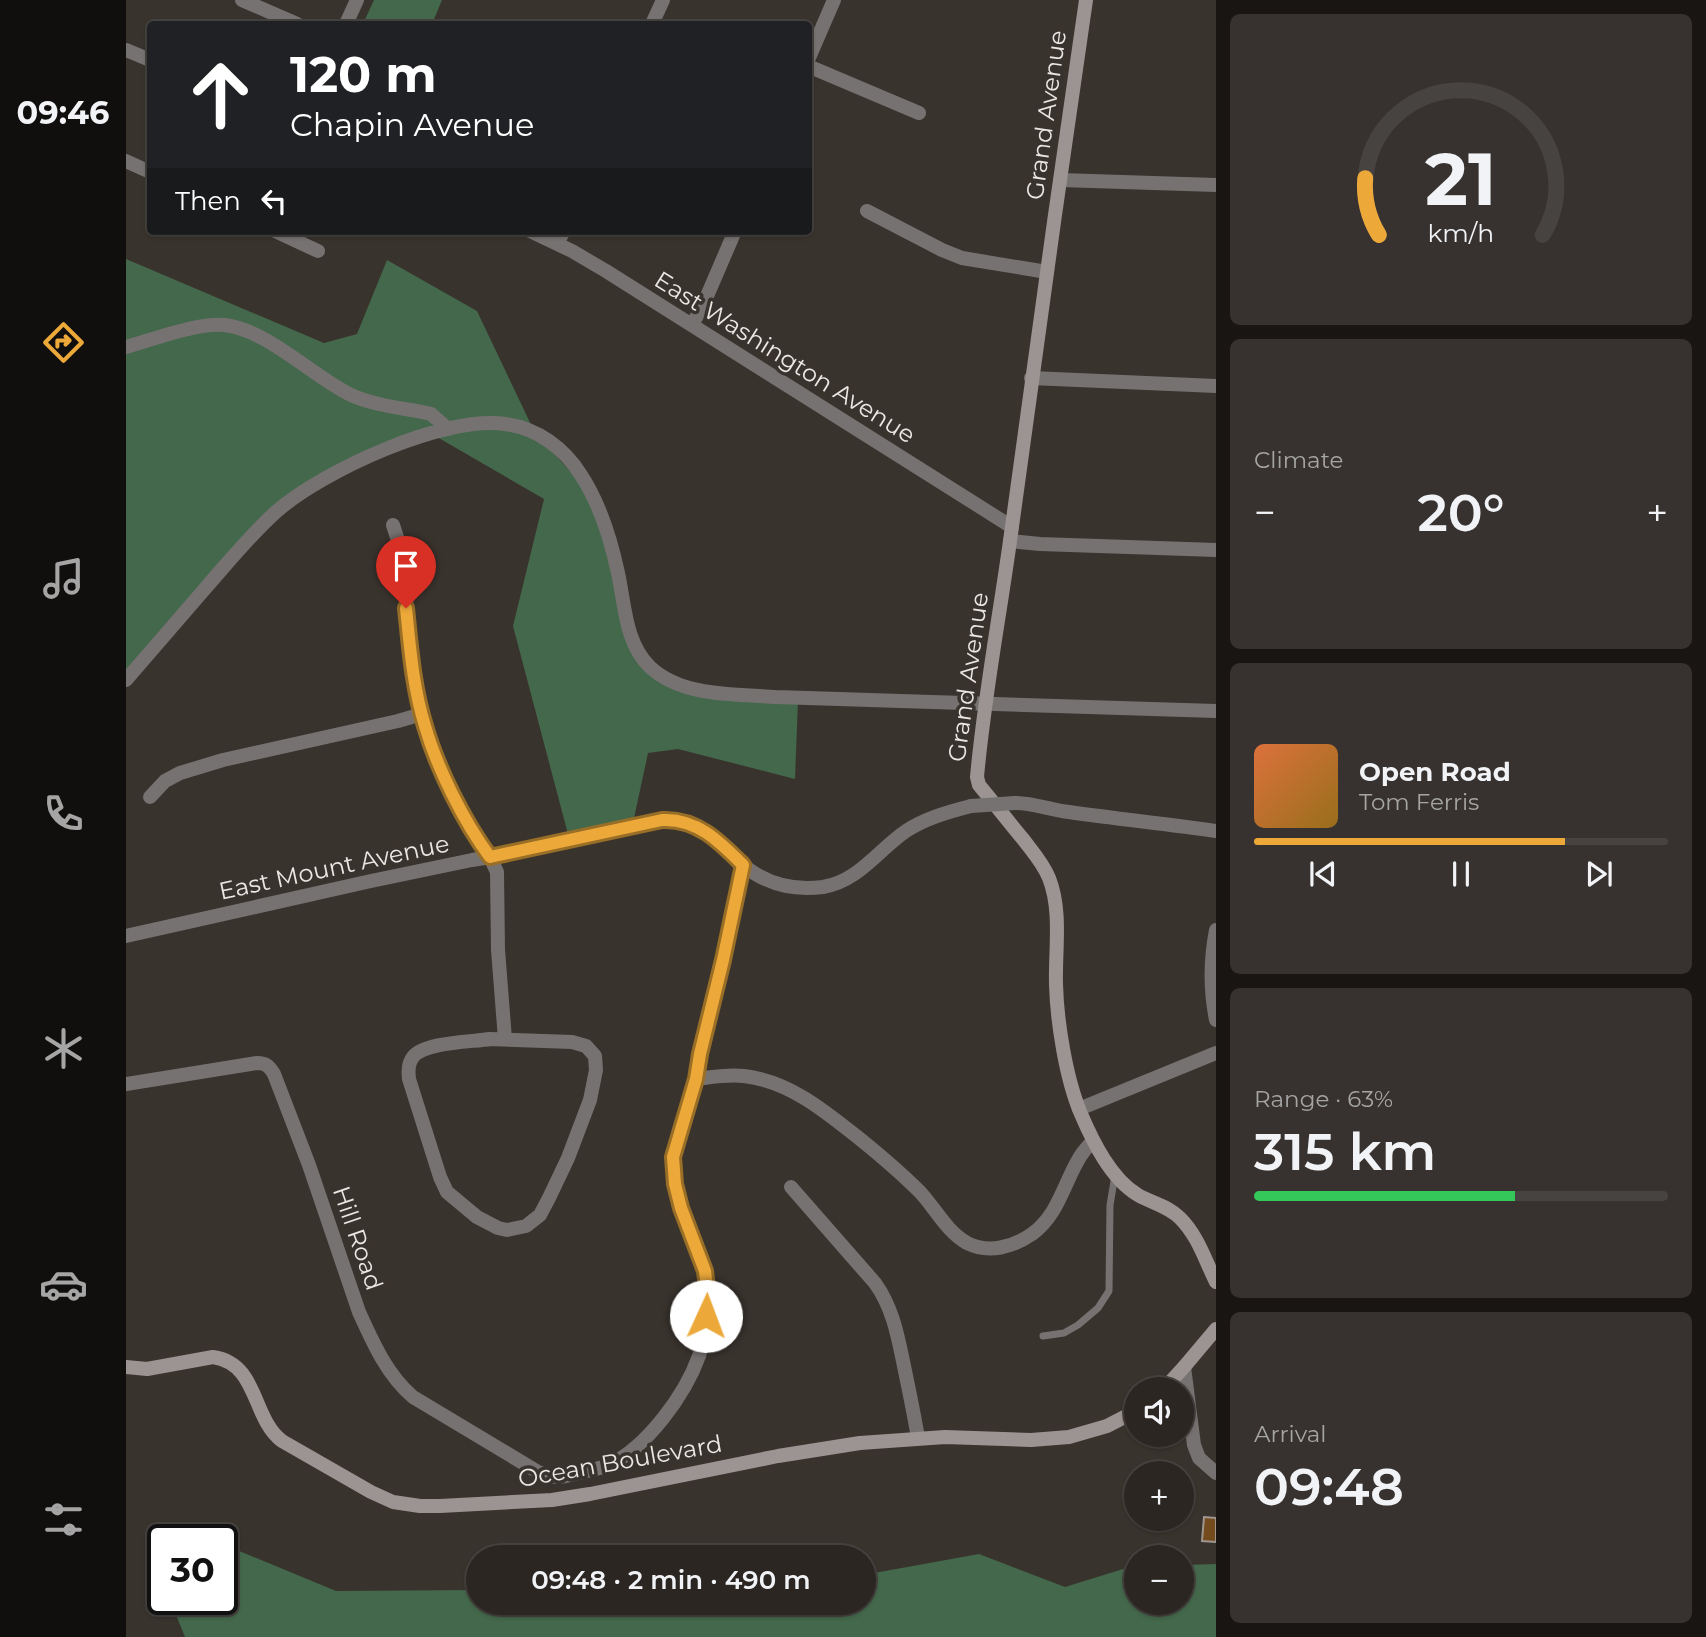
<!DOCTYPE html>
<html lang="en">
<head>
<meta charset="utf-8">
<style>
	:root { --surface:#2b2622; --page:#37322f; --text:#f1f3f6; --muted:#a6a5a5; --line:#474340; --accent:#eca93a }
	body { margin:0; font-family:Montserrat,sans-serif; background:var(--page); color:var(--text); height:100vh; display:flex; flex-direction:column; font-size:26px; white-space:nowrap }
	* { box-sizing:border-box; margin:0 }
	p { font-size:23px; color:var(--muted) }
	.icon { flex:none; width:38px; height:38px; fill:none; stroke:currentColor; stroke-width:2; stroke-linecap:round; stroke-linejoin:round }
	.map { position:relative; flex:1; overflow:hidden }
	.sheet { display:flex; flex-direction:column; gap:14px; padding:14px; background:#181513; width:490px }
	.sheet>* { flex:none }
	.hud { position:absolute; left:21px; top:21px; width:665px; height:214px; border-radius:7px; box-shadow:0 2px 5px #0004,0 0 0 2px var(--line); background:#202124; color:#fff; overflow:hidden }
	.controls { position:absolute; left:998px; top:1377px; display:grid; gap:14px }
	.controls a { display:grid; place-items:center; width:70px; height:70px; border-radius:50%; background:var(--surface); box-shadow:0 2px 5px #0004,0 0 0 2px var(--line); font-size:35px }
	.speed { position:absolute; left:21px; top:1524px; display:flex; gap:14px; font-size:35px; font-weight:700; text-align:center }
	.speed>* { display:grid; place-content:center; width:91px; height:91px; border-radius:50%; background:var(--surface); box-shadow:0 2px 5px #0004,0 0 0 2px var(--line); line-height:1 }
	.speed .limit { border:4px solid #111; border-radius:10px; background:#fff; color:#111 }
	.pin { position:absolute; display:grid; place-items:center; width:60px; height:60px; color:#fff; margin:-72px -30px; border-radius:50% 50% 50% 0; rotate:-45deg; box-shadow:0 0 7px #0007 }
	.pin .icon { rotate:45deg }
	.me { position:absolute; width:77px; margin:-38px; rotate:2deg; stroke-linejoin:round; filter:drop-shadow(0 0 5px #0008) }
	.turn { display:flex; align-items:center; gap:24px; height:147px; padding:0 28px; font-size:32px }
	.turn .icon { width:91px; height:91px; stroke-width:2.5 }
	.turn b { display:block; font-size:49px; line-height:60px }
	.then { display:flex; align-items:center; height:66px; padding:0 28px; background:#0003; gap:14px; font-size:26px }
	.big { font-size:52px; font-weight:600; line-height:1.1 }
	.sheet .tile { flex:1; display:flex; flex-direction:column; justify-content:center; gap:10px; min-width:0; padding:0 24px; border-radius:10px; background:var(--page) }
	.sheet .dial { align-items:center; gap:0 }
	.dial svg { height:182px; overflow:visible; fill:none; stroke:var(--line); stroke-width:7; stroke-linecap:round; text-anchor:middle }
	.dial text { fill:var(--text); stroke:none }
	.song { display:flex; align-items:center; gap:21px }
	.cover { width:84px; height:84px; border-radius:10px; background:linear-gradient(135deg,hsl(20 70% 55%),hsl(40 70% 35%)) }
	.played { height:7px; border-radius:4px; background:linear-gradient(90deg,var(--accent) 75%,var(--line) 75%) }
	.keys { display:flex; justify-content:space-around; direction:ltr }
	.heat { display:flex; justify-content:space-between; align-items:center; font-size:38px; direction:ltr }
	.charge { height:10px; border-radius:5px; background:linear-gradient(90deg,#34c759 63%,var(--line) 0) }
	.trip { position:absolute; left:340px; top:1545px; width:410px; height:70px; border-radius:35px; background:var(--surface); box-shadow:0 2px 5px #0004,0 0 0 2px var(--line); font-weight:600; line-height:70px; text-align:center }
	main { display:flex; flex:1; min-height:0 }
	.tabs { display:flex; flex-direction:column; width:126px; justify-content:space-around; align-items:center; background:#110f0e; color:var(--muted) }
	.tabs .icon { width:49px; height:49px }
	.tabs .active { color:var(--accent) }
	.tabs b { font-size:32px; color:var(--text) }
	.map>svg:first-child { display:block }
	.green { fill:#44684b }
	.building { fill:#734b1c; stroke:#9e968f; stroke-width:2 }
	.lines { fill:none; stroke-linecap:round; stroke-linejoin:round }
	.lane { stroke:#777272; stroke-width:7 }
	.street { stroke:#777272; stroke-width:14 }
	.secondary { stroke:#9c9493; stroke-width:14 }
	.street-bridge { stroke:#777272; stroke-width:14 }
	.route-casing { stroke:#996e26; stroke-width:18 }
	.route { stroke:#eca93a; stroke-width:12 }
	.labels { text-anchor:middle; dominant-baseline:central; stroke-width:7; stroke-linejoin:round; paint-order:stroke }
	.street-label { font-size:24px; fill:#ebe7e3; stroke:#39332d }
</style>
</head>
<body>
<main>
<nav class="tabs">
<b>09:46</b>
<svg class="icon active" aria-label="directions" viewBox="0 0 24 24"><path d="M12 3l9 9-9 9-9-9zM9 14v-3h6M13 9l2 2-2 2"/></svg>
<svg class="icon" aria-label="music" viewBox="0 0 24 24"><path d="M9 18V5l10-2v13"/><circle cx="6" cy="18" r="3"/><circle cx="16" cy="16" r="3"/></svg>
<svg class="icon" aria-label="phone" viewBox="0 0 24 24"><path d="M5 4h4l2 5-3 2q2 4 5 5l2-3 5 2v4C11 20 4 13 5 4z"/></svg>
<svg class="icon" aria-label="climate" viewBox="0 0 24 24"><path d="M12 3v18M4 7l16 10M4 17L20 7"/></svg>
<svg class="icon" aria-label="car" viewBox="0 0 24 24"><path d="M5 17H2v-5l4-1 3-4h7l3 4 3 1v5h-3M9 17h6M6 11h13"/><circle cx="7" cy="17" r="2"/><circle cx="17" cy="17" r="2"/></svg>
<svg class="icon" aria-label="filters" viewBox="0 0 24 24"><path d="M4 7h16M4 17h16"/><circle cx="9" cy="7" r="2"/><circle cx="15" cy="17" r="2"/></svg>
</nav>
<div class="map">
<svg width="1090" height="1637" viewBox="0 0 1090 1637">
	<rect width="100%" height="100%" fill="#39332d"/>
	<path class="green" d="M248,0H316L306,24H237Z
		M0,259L198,343L231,334L261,260L351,311L409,433L465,494L520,661L572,693L672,700L669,779L552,749L522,753L507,823L443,838L387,626L418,499L299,430L157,507L0,686Z
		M106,1548L210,1591L352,1590V1603H737V1575L853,1554L939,1587L1010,1565V1603H1055V1565L1090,1564V1637H59L44,1600H96V1550Z"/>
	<path class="building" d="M1078,1517L1090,1518V1542L1076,1541Z"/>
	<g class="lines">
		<path class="lane" d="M917,1336L938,1333L952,1325L972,1308L983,1291L984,1205L989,1175"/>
		<path class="street" d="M116,0L171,24
			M220,24L231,0
			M526,24L537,0
			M0,50L24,60
			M682,60L708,0
			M682,66L793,113
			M0,161L24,172
			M934,180L1090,185
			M741,211L816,250L836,258L921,272
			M149,231L192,251
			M404,231L446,251L480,271L886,527
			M431,243L438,231
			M566,325L578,303L609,231
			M0,347C28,339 70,323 98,325C140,329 185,375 223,394C245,405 277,408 301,413L305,414L322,429
			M905,378L1090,386
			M267,525L277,556L282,624L288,675L299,727L328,797L355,845L364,857L371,872L372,950L379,1039
			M884,541L914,544L1090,550
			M0,680C28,648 55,616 83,584C105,559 126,533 151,511C197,471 318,415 379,424C411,428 438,448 455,475C474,504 485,540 492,573C499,605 499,643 524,667C556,697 608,694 650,697L1090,711
			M24,797L39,781L54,773L97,760L272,721L296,714
			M889,803C908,803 925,810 943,812C992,819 1041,824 1090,831
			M1090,930C1084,961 1084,990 1090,1020
			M0,936L245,881L346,860L377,855L536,820C576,818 589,843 617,865C640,884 667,891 697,887C733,881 752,850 780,831C800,818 822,812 845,806
			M364,1039L446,1042L460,1046L469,1056L470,1070L464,1100L442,1158L423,1198L414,1215L400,1226L381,1230L372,1228L351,1217L321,1192L314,1177L283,1079C282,1071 282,1063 287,1057C298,1042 346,1042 364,1039Z
			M570,1079L574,1054L597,960L617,865
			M0,1084L131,1063C140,1063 143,1066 148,1074L183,1165L233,1312C247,1343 261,1375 287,1397L412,1472C433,1480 435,1477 457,1472C466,1470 475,1468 483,1465C521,1447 559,1395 573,1356C579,1338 583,1307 582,1288C580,1268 571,1251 564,1233C556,1212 548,1189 547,1166C546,1145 563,1101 570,1079C586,1077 602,1074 618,1076C663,1081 699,1111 734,1139C755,1156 775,1173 794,1192C809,1208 821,1232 841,1243C863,1254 887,1247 906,1234C931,1216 937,1187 951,1162C955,1154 961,1147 967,1141
			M953,1109L1090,1053
			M665,1187L749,1283C767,1308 772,1337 778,1366C783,1390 788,1414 792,1438
			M1058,1367L1068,1445L1073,1458L1090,1473"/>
		<path class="secondary" d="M960,0C933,180 909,361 884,541C873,620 858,698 851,777L853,785C868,803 882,821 897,839C906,851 917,863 923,878C936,911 929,950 930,984C931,1022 940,1079 955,1114C967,1142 985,1179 1012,1195C1026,1203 1042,1206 1054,1218C1072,1236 1079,1260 1090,1282
			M0,1367L21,1369L87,1357C133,1364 125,1417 156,1441L245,1492L267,1502L294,1506H314L426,1500L464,1494L652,1456L734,1443L819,1437L905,1440L943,1437L981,1426L1010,1411
			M1037,1390L1058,1367L1090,1329"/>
		<path class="street-bridge" d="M845,806L889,803"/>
	</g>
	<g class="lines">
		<defs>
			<path id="route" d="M280,608C284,647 287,688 299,726C311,768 338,822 364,857L536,820C571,818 594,842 617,865L597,960L574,1054L570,1079L547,1157L549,1184L555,1208L579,1271L582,1296L580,1316"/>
		</defs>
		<use href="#route" class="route-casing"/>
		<use href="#route" class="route"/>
	</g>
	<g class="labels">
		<g class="street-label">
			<text transform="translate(920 115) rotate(-82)">Grand Avenue</text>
			<text transform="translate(659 357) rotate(32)">East Washington Avenue</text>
			<text transform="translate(842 677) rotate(-82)">Grand Avenue</text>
			<text transform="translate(208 867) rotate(-12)">East Mount Avenue</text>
			<text transform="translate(232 1238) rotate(71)">Hill Road</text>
			<text transform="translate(494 1461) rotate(-10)">Ocean Boulevard</text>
		</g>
	</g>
</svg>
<div class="controls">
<a><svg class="icon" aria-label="sound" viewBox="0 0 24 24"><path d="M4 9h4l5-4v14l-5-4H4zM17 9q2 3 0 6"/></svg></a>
<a>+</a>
<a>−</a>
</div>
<div class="speed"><div class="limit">30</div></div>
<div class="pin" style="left:280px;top:608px;background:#d93025"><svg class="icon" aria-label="arrive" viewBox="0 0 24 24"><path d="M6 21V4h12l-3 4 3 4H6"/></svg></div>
<svg class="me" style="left:580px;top:1316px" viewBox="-20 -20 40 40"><circle r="19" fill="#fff"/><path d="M0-13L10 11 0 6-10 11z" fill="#eca93a"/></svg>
<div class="trip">09:48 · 2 min · 490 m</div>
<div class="hud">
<div class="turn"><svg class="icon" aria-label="ahead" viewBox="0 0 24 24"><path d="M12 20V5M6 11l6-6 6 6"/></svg><div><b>120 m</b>Chapin Avenue</div></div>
<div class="then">Then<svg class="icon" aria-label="left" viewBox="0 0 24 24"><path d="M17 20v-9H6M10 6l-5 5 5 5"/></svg></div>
</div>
</div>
<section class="sheet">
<div class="tile dial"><svg viewBox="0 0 100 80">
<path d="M14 69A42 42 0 1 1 86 69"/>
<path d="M14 69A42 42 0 0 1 8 44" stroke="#eca93a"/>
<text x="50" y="56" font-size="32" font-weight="700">21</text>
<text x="50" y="72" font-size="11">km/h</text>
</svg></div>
<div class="tile"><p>Climate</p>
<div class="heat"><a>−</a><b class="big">20°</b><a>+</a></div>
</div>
<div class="tile">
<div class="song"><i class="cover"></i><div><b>Open Road</b><p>Tom Ferris</p></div></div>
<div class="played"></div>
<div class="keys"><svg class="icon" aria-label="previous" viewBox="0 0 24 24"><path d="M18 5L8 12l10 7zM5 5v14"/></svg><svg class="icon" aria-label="pause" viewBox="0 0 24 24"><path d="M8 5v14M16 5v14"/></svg><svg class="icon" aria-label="next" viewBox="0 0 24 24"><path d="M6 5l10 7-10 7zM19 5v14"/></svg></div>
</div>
<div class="tile"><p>Range · 63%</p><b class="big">315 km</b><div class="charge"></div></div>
<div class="tile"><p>Arrival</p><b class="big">09:48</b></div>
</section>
</main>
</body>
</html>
